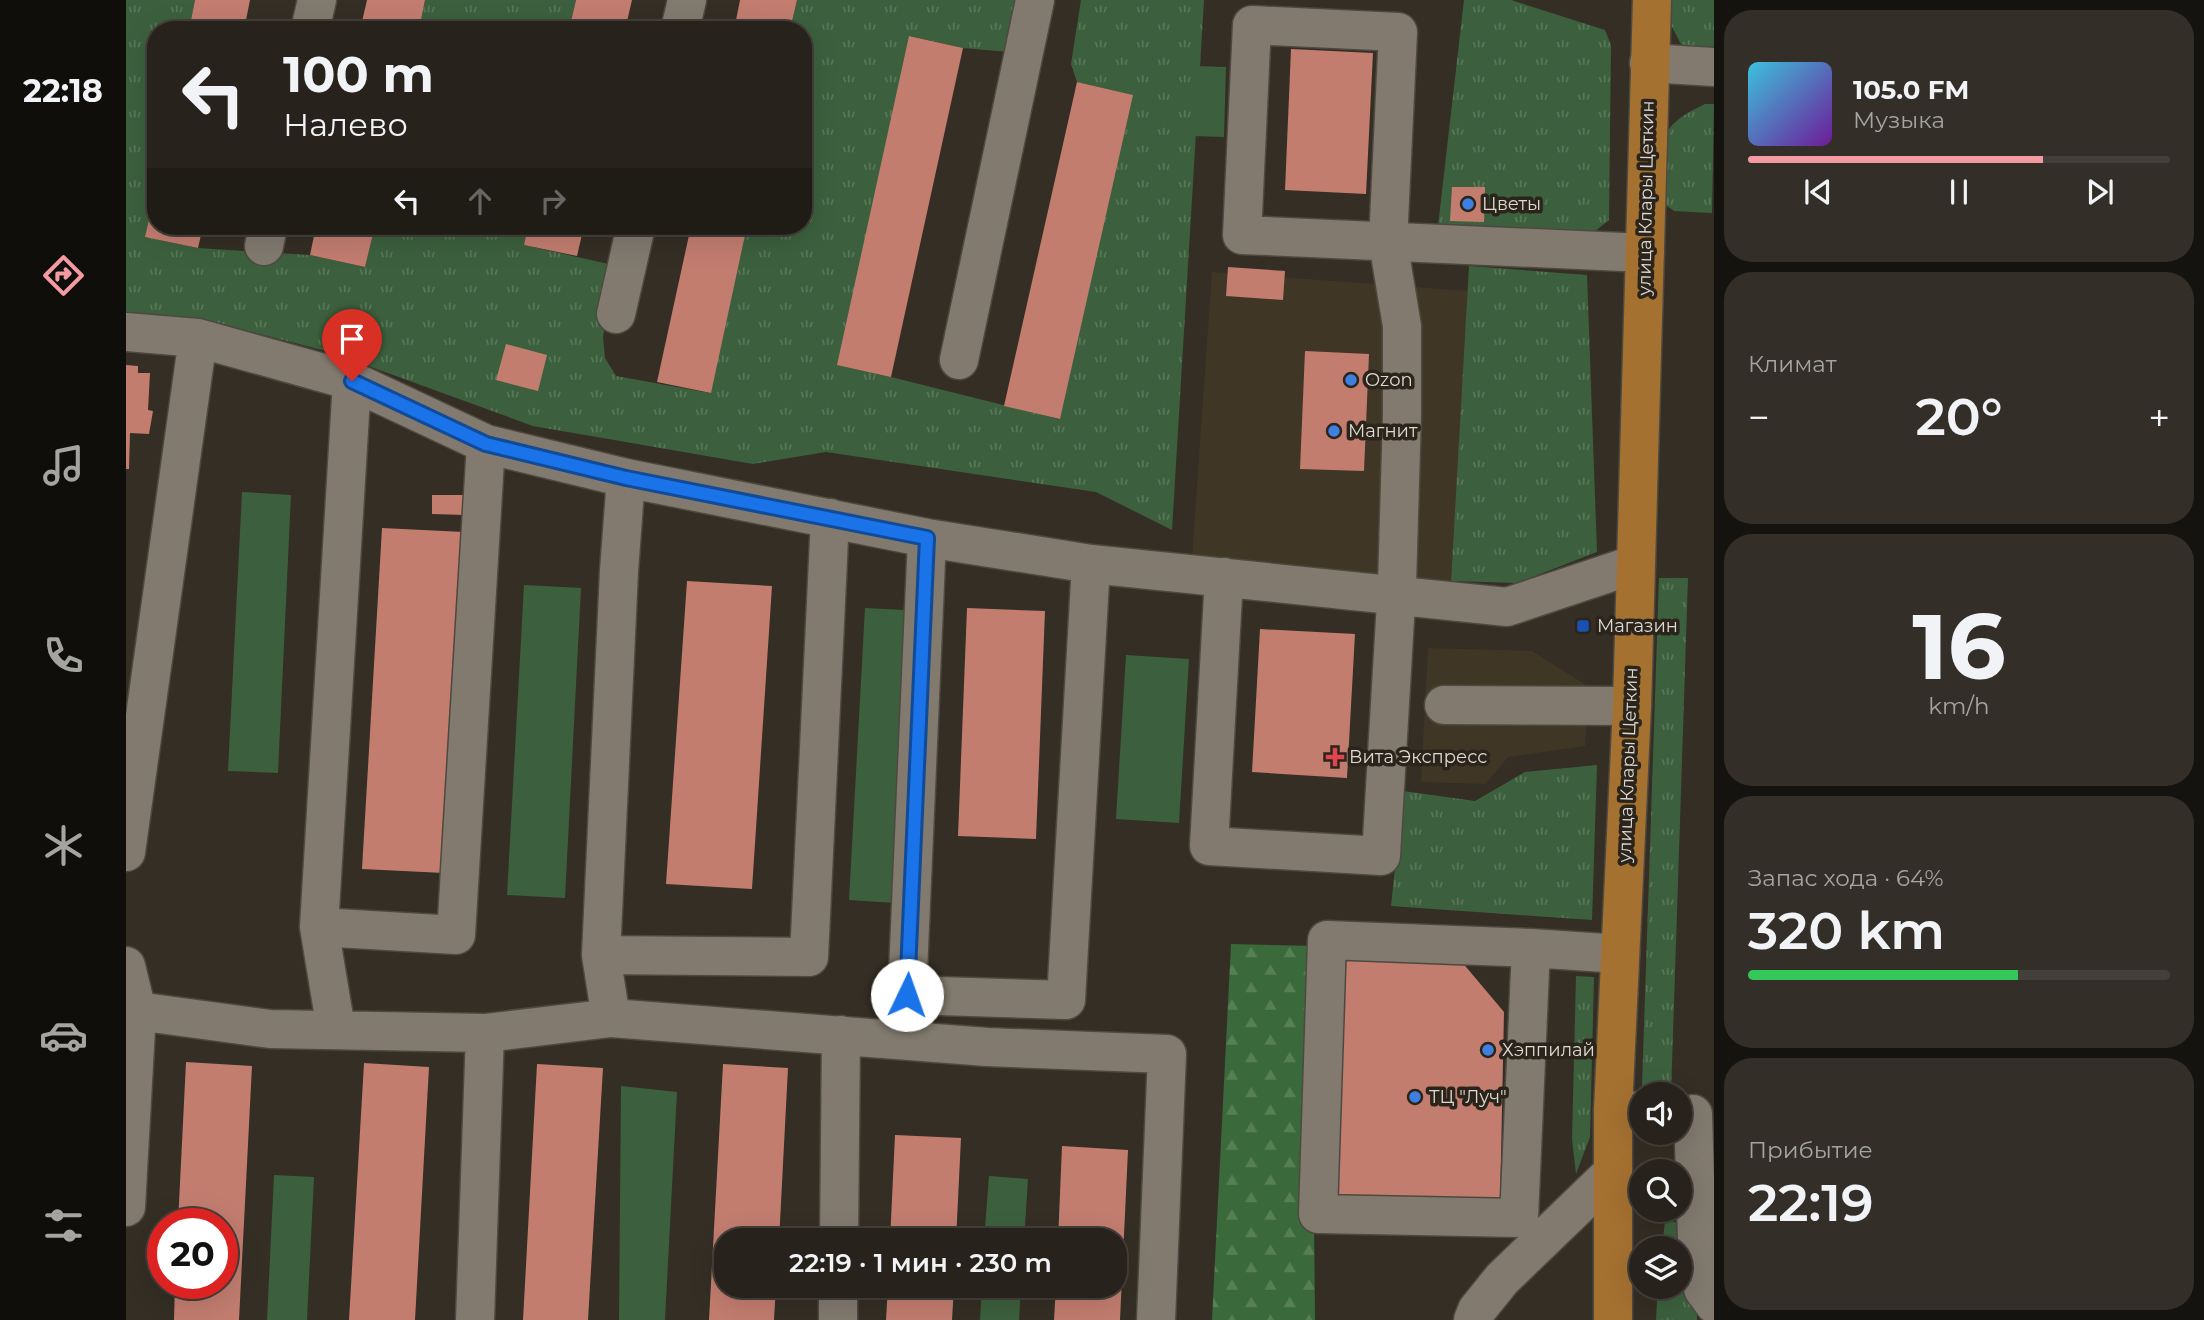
<!DOCTYPE html>
<html lang="ru">
<head>
<meta charset="utf-8">
<style>
	:root { --surface:#27221b; --page:#332f28; --text:#f1f3f6; --muted:#a4a4a3; --line:#433f3a; --accent:#f49aa3 }
	body { margin:0; font-family:Montserrat,sans-serif; background:var(--page); color:var(--text); height:100vh; display:flex; flex-direction:column; font-size:26px; white-space:nowrap }
	* { box-sizing:border-box; margin:0 }
	p { font-size:23px; color:var(--muted) }
	.icon { flex:none; width:38px; height:38px; fill:none; stroke:currentColor; stroke-width:2; stroke-linecap:round; stroke-linejoin:round }
	.map { position:relative; flex:1; overflow:hidden }
	.side { display:flex; flex-direction:column; gap:10px; padding:10px; background:#15130f; width:490px }
	.side>* { flex:none }
	.guide { position:absolute; left:21px; top:21px; width:665px; height:214px; border-radius:28px; box-shadow:0 7px 28px #0002,0 0 0 2px var(--line); background:#27221b; color:var(--text); overflow:hidden }
	.controls { position:absolute; left:1503px; top:1082px; display:grid; gap:14px }
	.controls a { display:grid; place-items:center; width:63px; height:63px; border-radius:50%; background:var(--surface); box-shadow:0 7px 28px #0002,0 0 0 2px var(--line); font-size:35px }
	.speed { position:absolute; left:21px; top:1208px; display:flex; gap:14px; font-size:35px; font-weight:700; text-align:center }
	.speed>* { display:grid; place-content:center; width:91px; height:91px; border-radius:50%; background:var(--surface); box-shadow:0 7px 28px #0002,0 0 0 2px var(--line); line-height:1 }
	.speed .limit { border:10px solid #d22; background:#fff; color:#111 }
	.pin { position:absolute; display:grid; place-items:center; width:60px; height:60px; color:#fff; margin:-72px -30px; border-radius:50% 50% 50% 0; rotate:-45deg; box-shadow:0 0 7px #0007 }
	.pin .icon { rotate:45deg }
	.me { position:absolute; width:77px; margin:-38px; rotate:3deg; stroke-linejoin:round; filter:drop-shadow(0 0 5px #0008) }
	.turn { display:flex; align-items:center; gap:24px; height:147px; padding:0 21px; font-size:32px }
	.turn .icon { width:91px; height:91px; stroke-width:2.5 }
	.turn b { display:block; font-size:49px; line-height:60px }
	.lanes { display:flex; align-items:center; height:66px; padding:0 21px; background:#0003; justify-content:center; gap:35px; direction:ltr }
	.lanes .off { opacity:.35 }
	.big { font-size:52px; font-weight:600; line-height:1.1 }
	.side .widget { flex:1; display:flex; flex-direction:column; justify-content:center; gap:10px; min-width:0; padding:0 24px; border-radius:28px; background:var(--page) }
	.side .dial { align-items:center; gap:0 }
	.dial b { font-size:91px; line-height:1 }
	.song { display:flex; align-items:center; gap:21px }
	.cover { width:84px; height:84px; border-radius:10px; background:linear-gradient(135deg,hsl(190 70% 55%),hsl(280 70% 35%)) }
	.played { height:7px; border-radius:4px; background:linear-gradient(90deg,var(--accent) 70%,var(--line) 70%) }
	.keys { display:flex; justify-content:space-around; direction:ltr }
	.heat { display:flex; justify-content:space-between; align-items:center; font-size:38px; direction:ltr }
	.charge { height:10px; border-radius:5px; background:linear-gradient(90deg,#34c759 64%,var(--line) 0) }
	.trip { position:absolute; left:588px; top:1228px; width:413px; height:70px; border-radius:28px; background:var(--surface); box-shadow:0 7px 28px #0002,0 0 0 2px var(--line); font-weight:600; line-height:70px; text-align:center }
	main { display:flex; flex:1; min-height:0 }
	.tabs { display:flex; flex-direction:column; width:126px; justify-content:space-around; align-items:center; background:#100e0b; color:var(--muted) }
	.tabs .icon { width:49px; height:49px }
	.tabs .selected { color:var(--accent) }
	.tabs b { font-size:32px; color:var(--text) }
	.map>svg:first-child { display:block }
	.built { fill:#403626 }
	.grass { fill:url(#grass-tufts) }
	.forest { fill:url(#forest-firs) }
	.green { fill:#3c603d }
	.building { fill:#c27d6f }
	.lines { fill:none; stroke-linecap:round; stroke-linejoin:round }
	.minor-casing { stroke:#4e4940; stroke-width:41 }
	.major-casing { stroke:#4e4940; stroke-width:41 }
	.minor { stroke:#827a6f; stroke-width:38 }
	.major { stroke:#a57131; stroke-width:38 }
	.route-casing { stroke:#114b97; stroke-width:18 }
	.route { stroke:#1a73e8; stroke-width:12 }
	.shop-dot { fill:#3f7fe0; stroke:#2a241a; stroke-width:2.5 }
	.transit-dot { fill:#1a4fb4; stroke:#2a241a; stroke-width:2.5 }
	.health-dot { fill:#e0444e; stroke:#2a241a; stroke-width:2.5 }
	.labels { text-anchor:middle; dominant-baseline:central; stroke-width:7; stroke-linejoin:round; paint-order:stroke }
	.street-label { font-size:18px; fill:#ded9d3; stroke:#2a241a }
	.poi-label { font-size:18px; fill:#ded9d3; stroke:#2a241a; text-anchor:start }
</style>
</head>
<body>
<main>
<nav class="tabs">
<b>22:18</b>
<svg class="icon selected" aria-label="directions" viewBox="0 0 24 24"><path d="M12 3l9 9-9 9-9-9zM9 14v-3h6M13 9l2 2-2 2"/></svg>
<svg class="icon" aria-label="music" viewBox="0 0 24 24"><path d="M9 18V5l10-2v13"/><circle cx="6" cy="18" r="3"/><circle cx="16" cy="16" r="3"/></svg>
<svg class="icon" aria-label="phone" viewBox="0 0 24 24"><path d="M5 4h4l2 5-3 2q2 4 5 5l2-3 5 2v4C11 20 4 13 5 4z"/></svg>
<svg class="icon" aria-label="climate" viewBox="0 0 24 24"><path d="M12 3v18M4 7l16 10M4 17L20 7"/></svg>
<svg class="icon" aria-label="car" viewBox="0 0 24 24"><path d="M5 17H2v-5l4-1 3-4h7l3 4 3 1v5h-3M9 17h6M6 11h13"/><circle cx="7" cy="17" r="2"/><circle cx="17" cy="17" r="2"/></svg>
<svg class="icon" aria-label="filters" viewBox="0 0 24 24"><path d="M4 7h16M4 17h16"/><circle cx="9" cy="7" r="2"/><circle cx="15" cy="17" r="2"/></svg>
</nav>
<div class="map">
<svg width="1588" height="1320" viewBox="0 0 1588 1320">
	<defs>
		<pattern id="grass-tufts" width="24" height="20" patternUnits="userSpaceOnUse" patternTransform="scale(1.75)"><rect width="24" height="20" fill="#3c603d"/><path d="M3 7l-1-3M5 7V3M7 7l1-3M15 17l-1-3M17 17v-4M19 17l1-3" fill="none" stroke="#587658"/></pattern>
		<pattern id="forest-firs" width="22" height="20" patternUnits="userSpaceOnUse" patternTransform="scale(1.75)"><rect width="22" height="20" fill="#3a6a3b"/><path d="M5 1l3.5 6h-7zM16 11l3.5 6h-7z" fill="#567f56"/></pattern>
	</defs>
	<rect width="100%" height="100%" fill="#342e24"/>
	<path class="built" d="M1086,272L1342,291L1325,581L1066,556Z
		M1302,648L1406,651L1463,687L1459,746L1382,757L1360,784L1295,782Z"/>
	<path class="grass" d="M0,0H69L63,30H30V188L20,237L72,248L184,255L239,267L249,226H402L398,245L487,265L477,337L479,358L490,376L584,393L621,226H677V30H664L671,0H893L883,52L837,48L784,36L765,377L933,419L1006,95L951,82L945,64L955,0H1078L1046,530L970,492L700,452L627,464L407,426L204,352L76,319L0,314Z
		M299,0H450L443,30H293Z
		M1338,0H1385L1479,30L1485,45L1483,220L1468,232L1312,226Z
		M1545,0H1588V60L1569,57L1556,46L1544,23Z
		M1579,104H1588L1586,213L1548,211L1537,203V139C1546,120 1561,113 1579,104Z
		M1343,266L1461,275L1471,552L1391,583L1325,581Z
		M1533,578H1562L1545,1094H1519L1516,1086Z
		M1471,765L1466,920L1265,906L1277,791L1349,801L1399,772Z
		M1450,976L1468,977L1464,1137L1450,1174L1446,1139Z
		M1539,1221L1562,1224L1570,1294L1571,1320H1530L1532,1286H1554V1248H1536Z"/>
	<path class="forest" d="M1105,944L1190,946L1186,1015L1189,1320H1086Z"/>
	<path class="green" d="M1068,66L1100,67L1098,137L1066,136Z
		M297,226H346L343,237Z
		M116,492L165,495L152,773L102,771Z
		M398,585L455,588L439,898L381,895Z
		M739,608L798,611L785,904L723,900Z
		M1000,655L1063,659L1053,823L990,819Z
		M495,1086L551,1092L539,1320H493Z
		M148,1175L188,1177L181,1320H141Z
		M863,1176L902,1179L898,1241H858Z
		M856,1286H895L893,1320H854Z"/>
	<path class="building" d="M69,0H124L118,30H63Z
		M241,0H299L293,30H234Z
		M450,0H506L499,30H443Z
		M614,0H671L664,30H608Z
		M783,36L837,48L765,377L711,365Z
		M1165,49L1247,53L1240,194L1159,190Z
		M951,82L1007,95L934,419L878,406Z
		M1326,187H1359L1358,222L1324,221Z
		M29,194L30,226H77L72,248L19,237Z
		M190,226H249L239,267L184,255Z
		M402,226H458L451,256L398,245Z
		M565,226H621L585,393L531,382Z
		M1102,267L1159,271L1157,300L1100,296Z
		M380,344L421,355L412,391L370,380Z
		M1179,351L1243,354L1238,471L1174,469Z
		M0,365L12,366V373H24L22,410L27,411L23,434L4,433L3,469H0Z
		M306,495H339V515L306,514Z
		M256,528L338,532L318,873L236,869Z
		M561,581L646,586L626,889L540,884Z
		M841,608L919,611L910,839L832,836Z
		M1134,629L1229,634L1221,778L1126,772Z
		M1207,950L1330,955L1378,1012L1374,1206L1198,1200Z
		M60,1062L126,1066L113,1320H48L49,1283H96V1223H52Z
		M238,1063L303,1067L289,1320H223Z
		M411,1064L477,1068L462,1320H397Z
		M597,1064L662,1068L653,1241H600V1286H650L648,1320H583Z
		M769,1135L835,1138L830,1241H764Z
		M936,1146L1002,1150L994,1320H928L930,1286H989V1241H932Z
		M762,1286H828L826,1320H760Z"/>
	<g class="lines">
		<defs>
			<path id="minor" d="M184,30L191,0
				M554,30L561,0
				M1523,63L1588,67
				M138,246L142,226
				M490,314L510,226
				M0,332L72,338L226,381L360,444L500,478L801,538L965,564L1381,607L1510,564
				M833,360L909,0
				M226,381L193,927L330,935L360,444
				M801,538L781,995L940,1000L965,564
				M1098,577L1083,846L1255,856L1271,585L1276,415V326L1262,242L1272,32L1126,25L1116,235L1519,253
				M1318,705L1506,706
				M0,852L72,338
				M193,927L210,1029
				M1405,948L1201,940L1192,1214L1393,1218L1405,948L1494,954
				M475,955L493,571L500,478
				M0,966L11,1011L144,1029L359,1033L485,1018L861,1047L1041,1054L1030,1320
				M485,1018L475,955L683,957L704,518
				M1487,1110L1516,1111
				M1567,1114L1571,1239L1577,1289L1588,1304
				M0,1207L11,1011
				M713,1241L715,1035
				M349,1320L359,1033
				M712,1320V1286
				M1347,1320L1351,1310L1376,1279L1486,1173"/>
			<path id="major" d="M1487,1320V1110L1506,706L1526,0"/>
		</defs>
		<use href="#minor" class="minor-casing"/>
		<use href="#major" class="major-casing"/>
		<use href="#minor" class="minor"/>
		<use href="#major" class="major"/>
	</g>
	<g class="lines">
		<defs>
			<path id="route" d="M226,381L360,444L500,478L801,538L781,995"/>
		</defs>
		<use href="#route" class="route-casing"/>
		<use href="#route" class="route"/>
	</g>
	<g class="shop-dot">
		<circle cx="1342" cy="204" r="7"/>
		<circle cx="1225" cy="380" r="7"/>
		<circle cx="1208" cy="431" r="7"/>
		<circle cx="1362" cy="1050" r="7"/>
		<circle cx="1289" cy="1097" r="7"/>
	</g>
	<rect class="transit-dot" x="1450" y="619" width="14" height="14" rx="3.5"/>
	<path class="health-dot" d="M1205.5 746.5h7v7h7v7h-7v7h-7v-7h-7v-7h7z"/>
	<g class="labels">
		<g class="street-label">
			<text transform="translate(1520 198) rotate(-89)">улица Клары Цеткин</text>
			<text transform="translate(1502 765) rotate(-88)">улица Клары Цеткин</text>
		</g>
		<g class="poi-label">
			<text x="1356" y="204">Цветы</text>
			<text x="1239" y="380">Ozon</text>
			<text x="1222" y="431">Магнит</text>
			<text x="1471" y="626">Магазин</text>
			<text x="1223" y="757">Вита Экспресс</text>
			<text x="1376" y="1050">Хэппилай</text>
			<text x="1303" y="1097">ТЦ "Луч"</text>
		</g>
	</g>
</svg>
<div class="controls">
<a><svg class="icon" aria-label="sound" viewBox="0 0 24 24"><path d="M4 9h4l5-4v14l-5-4H4zM17 9q2 3 0 6"/></svg></a>
<a><svg class="icon" aria-label="search" viewBox="0 0 24 24"><circle cx="10" cy="10" r="6"/><path d="M15 15l6 6"/></svg></a>
<a><svg class="icon" aria-label="layers" viewBox="0 0 24 24"><path d="M12 4l9 5-9 5-9-5zM3 14l9 5 9-5"/></svg></a>
</div>
<div class="speed"><div class="limit">20</div></div>
<div class="pin" style="left:226px;top:381px;background:#d93025"><svg class="icon" aria-label="arrive" viewBox="0 0 24 24"><path d="M6 21V4h12l-3 4 3 4H6"/></svg></div>
<svg class="me" style="left:781px;top:995px" viewBox="-20 -20 40 40"><circle r="19" fill="#fff"/><path d="M0-13L10 11 0 6-10 11z" fill="#1a73e8"/></svg>
<div class="trip">22:19 · 1 мин · 230 m</div>
<div class="guide">
<div class="turn"><svg class="icon" aria-label="left" viewBox="0 0 24 24"><path d="M17 20v-9H6M10 6l-5 5 5 5"/></svg><div><b>100 m</b>Налево</div></div>
<div class="lanes"><svg class="icon" aria-label="left" viewBox="0 0 24 24"><path d="M17 20v-9H6M10 6l-5 5 5 5"/></svg><svg class="icon off" aria-label="ahead" viewBox="0 0 24 24"><path d="M12 20V5M6 11l6-6 6 6"/></svg><svg class="icon off" aria-label="right" viewBox="0 0 24 24"><path d="M7 20v-9h11M14 6l5 5-5 5"/></svg></div>
</div>
</div>
<section class="side">
<div class="widget">
<div class="song"><i class="cover"></i><div><b>105.0 FM</b><p>Музыка</p></div></div>
<div class="played"></div>
<div class="keys"><svg class="icon" aria-label="previous" viewBox="0 0 24 24"><path d="M18 5L8 12l10 7zM5 5v14"/></svg><svg class="icon" aria-label="pause" viewBox="0 0 24 24"><path d="M8 5v14M16 5v14"/></svg><svg class="icon" aria-label="next" viewBox="0 0 24 24"><path d="M6 5l10 7-10 7zM19 5v14"/></svg></div>
</div>
<div class="widget"><p>Климат</p>
<div class="heat"><a>−</a><b class="big">20°</b><a>+</a></div>
</div>
<div class="widget dial"><b>16</b><p>km/h</p></div>
<div class="widget"><p>Запас хода · 64%</p><b class="big">320 km</b><div class="charge"></div></div>
<div class="widget"><p>Прибытие</p><b class="big">22:19</b></div>
</section>
</main>
</body>
</html>
